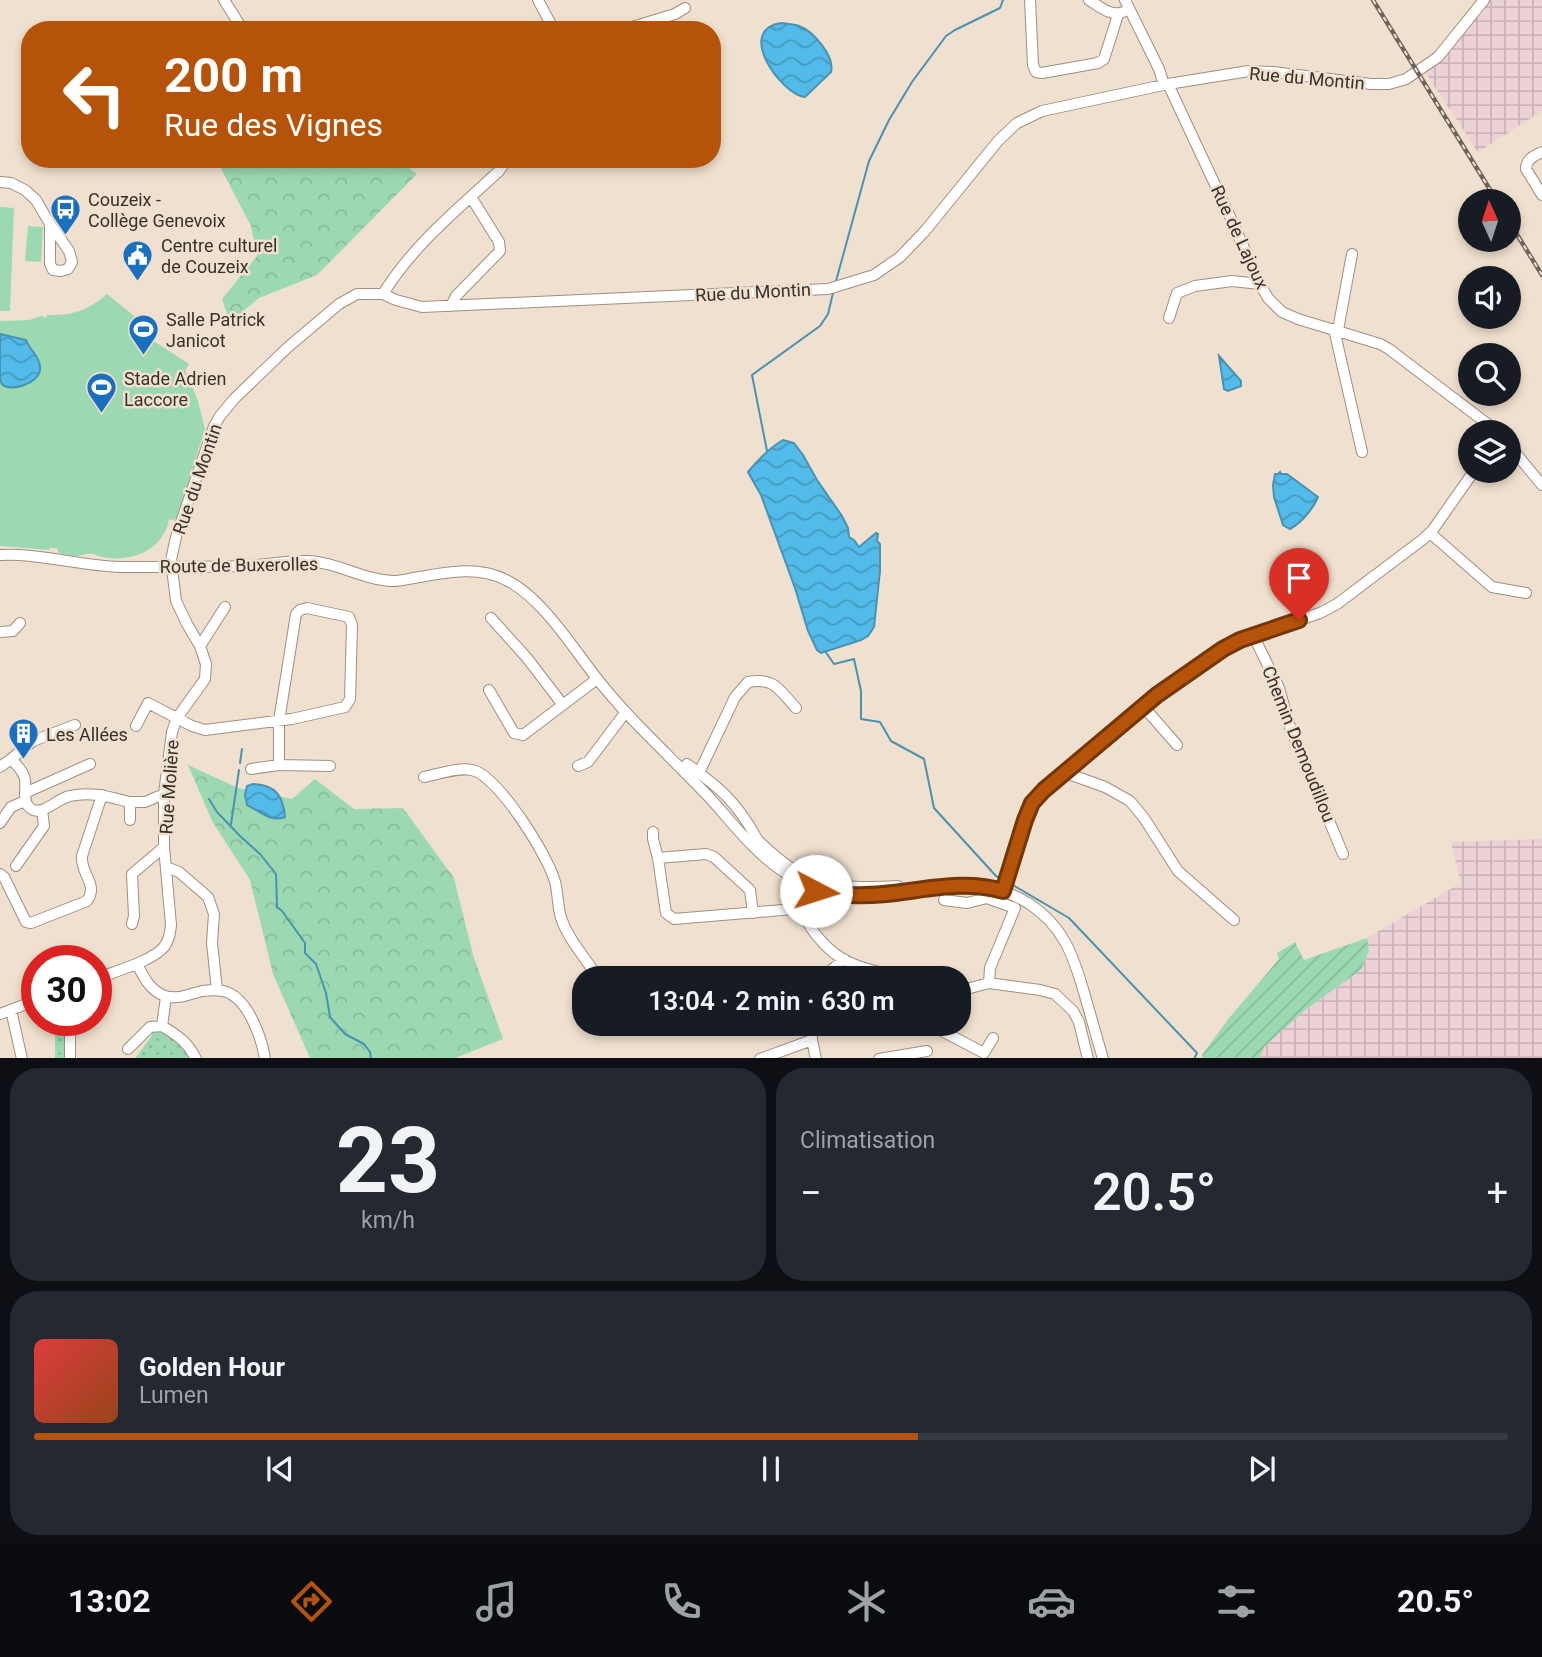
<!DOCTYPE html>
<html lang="fr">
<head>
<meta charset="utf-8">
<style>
	:root { --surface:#171b24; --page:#242831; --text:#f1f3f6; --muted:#9ea1a6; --line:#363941; --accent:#b45309 }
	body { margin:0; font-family:Roboto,sans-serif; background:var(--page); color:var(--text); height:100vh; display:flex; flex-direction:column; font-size:26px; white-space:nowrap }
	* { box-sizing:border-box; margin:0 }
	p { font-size:23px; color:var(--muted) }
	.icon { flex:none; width:38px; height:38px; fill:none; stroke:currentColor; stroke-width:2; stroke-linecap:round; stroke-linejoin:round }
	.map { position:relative; height:1058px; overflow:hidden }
	.drawer { display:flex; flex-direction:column; gap:10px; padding:10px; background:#0d0f14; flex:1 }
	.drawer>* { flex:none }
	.top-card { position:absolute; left:21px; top:21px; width:700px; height:147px; border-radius:28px; box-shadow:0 4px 10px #0003; background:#b45309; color:#fff; overflow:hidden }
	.needle { width:46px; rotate:357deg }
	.tools { position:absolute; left:1458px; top:189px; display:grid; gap:14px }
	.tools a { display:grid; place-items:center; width:63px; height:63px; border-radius:50%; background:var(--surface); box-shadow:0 4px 10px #0003; font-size:35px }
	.speed { position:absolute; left:21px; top:945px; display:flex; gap:14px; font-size:35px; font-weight:700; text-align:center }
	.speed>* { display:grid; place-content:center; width:91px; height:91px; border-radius:50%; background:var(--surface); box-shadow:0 4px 10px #0003; line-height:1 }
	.speed .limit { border:10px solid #d22; background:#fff; color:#111 }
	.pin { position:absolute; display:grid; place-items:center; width:60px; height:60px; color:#fff; margin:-72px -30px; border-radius:50% 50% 50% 0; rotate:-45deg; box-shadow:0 0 7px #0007 }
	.pin .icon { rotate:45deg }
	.me { position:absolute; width:77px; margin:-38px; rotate:95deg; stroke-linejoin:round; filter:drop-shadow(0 0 5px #0008) }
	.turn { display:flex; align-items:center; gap:24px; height:147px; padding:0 28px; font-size:32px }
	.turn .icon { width:91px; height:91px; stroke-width:2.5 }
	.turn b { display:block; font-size:49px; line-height:60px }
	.big { font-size:52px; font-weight:600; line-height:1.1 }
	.drawer .tile { flex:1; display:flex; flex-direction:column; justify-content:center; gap:10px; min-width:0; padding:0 24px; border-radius:28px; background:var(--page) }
	.drawer .dial { align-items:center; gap:0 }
	.dial b { font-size:91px; line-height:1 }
	.song { display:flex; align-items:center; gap:21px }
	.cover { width:84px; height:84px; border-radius:10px; background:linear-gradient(135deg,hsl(0 70% 55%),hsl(20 70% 35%)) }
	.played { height:7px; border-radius:4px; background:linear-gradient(90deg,var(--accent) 60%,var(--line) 60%) }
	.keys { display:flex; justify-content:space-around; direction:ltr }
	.heat { display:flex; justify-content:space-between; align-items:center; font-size:38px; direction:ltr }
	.drawer .tiles { flex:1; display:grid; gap:10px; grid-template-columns:1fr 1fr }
	.tile:last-child { grid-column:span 2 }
	.trip { position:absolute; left:572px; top:966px; width:399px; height:70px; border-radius:28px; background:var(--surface); box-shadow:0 4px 10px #0003; font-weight:600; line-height:70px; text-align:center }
	.tabs { display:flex; height:112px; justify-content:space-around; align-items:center; background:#090b0e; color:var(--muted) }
	.tabs .icon { width:49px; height:49px }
	.tabs .current { color:var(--accent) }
	.tabs b { font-size:32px; color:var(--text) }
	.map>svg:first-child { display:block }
	.industrial { fill:url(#industrial-grid) }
	.forest { fill:url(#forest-crowns) }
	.park { fill:url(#park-dots) }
	.garden { fill:url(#garden-furrows) }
	.pitch { fill:#9cd9b3 }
	.water { fill:url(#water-waves); stroke:#4a92b1; stroke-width:2 }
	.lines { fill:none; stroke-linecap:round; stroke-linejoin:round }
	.stream { stroke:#4a92b1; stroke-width:2 }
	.minor-casing { stroke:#9e8f80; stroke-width:12 }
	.minor { stroke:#fff; stroke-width:10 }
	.rail-casing { stroke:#6d635a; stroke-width:4.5 }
	.rail { stroke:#f0e0cf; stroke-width:2; stroke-dasharray:5; stroke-linecap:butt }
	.route-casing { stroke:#753606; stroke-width:18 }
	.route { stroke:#b45309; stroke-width:12 }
	.labels { text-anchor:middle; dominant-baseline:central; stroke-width:5; stroke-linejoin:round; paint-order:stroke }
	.street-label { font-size:18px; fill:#38312b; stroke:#f0e0cf }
	.poi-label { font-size:18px; fill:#38312b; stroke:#f0e0cf; text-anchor:start }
</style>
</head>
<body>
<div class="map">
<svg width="1542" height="1059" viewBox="0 0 1542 1059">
	<defs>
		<pattern id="industrial-grid" width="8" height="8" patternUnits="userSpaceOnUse" patternTransform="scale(1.75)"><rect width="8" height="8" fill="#ecd1d6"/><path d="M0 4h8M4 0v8" fill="none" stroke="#cbb4b8"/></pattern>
		<pattern id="forest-crowns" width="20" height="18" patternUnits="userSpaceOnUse" patternTransform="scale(1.75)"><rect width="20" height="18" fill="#9cd9b3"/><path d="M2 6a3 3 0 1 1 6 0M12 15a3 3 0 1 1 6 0" fill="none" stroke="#87bb9a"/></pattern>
		<pattern id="park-dots" width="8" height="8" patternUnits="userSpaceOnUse" patternTransform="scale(1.75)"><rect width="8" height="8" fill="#9cd9b3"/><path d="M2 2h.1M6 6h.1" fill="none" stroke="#87bb9a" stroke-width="1.8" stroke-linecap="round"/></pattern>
		<pattern id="garden-furrows" width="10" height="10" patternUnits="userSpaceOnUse" patternTransform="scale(1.75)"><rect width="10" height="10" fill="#9cd9b3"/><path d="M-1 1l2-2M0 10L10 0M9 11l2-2" fill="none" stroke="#87bb9a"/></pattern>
		<pattern id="water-waves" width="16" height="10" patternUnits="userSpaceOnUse" patternTransform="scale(1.75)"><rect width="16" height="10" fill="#52bbea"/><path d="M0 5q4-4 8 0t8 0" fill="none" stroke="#4599be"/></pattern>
	</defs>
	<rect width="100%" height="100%" fill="#f0e0cf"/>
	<path class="industrial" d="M1487,0H1542V111L1478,152L1425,72Z
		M1542,839V1058L1259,1059L1265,1046L1304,1011L1362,969L1369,950L1367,938L1461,883L1451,842Z"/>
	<path class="forest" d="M216,159H397L417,174L317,275L259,298L230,322L222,299L257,256L251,226Z
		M188,765L238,788L292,799L315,779L354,809L403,808L454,878L474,958L503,1039L455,1058H310L273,974L250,880L212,821Z"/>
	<path class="park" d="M55,1020H66L67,1058H55Z
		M151,1031C169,1030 183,1043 190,1058L135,1059L152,1035Z"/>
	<path class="garden" d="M1367,938L1369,950L1362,969L1304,1011L1265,1046L1259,1058H1203L1202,1055L1229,1018L1279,959L1277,953L1295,942L1304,960Z"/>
	<path class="pitch" d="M0,207L14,208L10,311H0Z
		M28,226L43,227L41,262L25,261Z
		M107,294L138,319L132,327L189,364L185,370L198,401L205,429L177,519L169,520C163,548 136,561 109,558C103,558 98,555 93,554C87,553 82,556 76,556C71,556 65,554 59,553L57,548H50L49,550L0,546V321L29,320L41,316L46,318L47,315C72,316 89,310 107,294Z"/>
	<path class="water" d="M781,23C787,24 793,24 799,26C813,31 835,56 831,72L805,97C781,94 735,30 781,23Z
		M0,334L26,340C30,351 41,357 40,370C39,383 10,393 2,384C1,383 1,381 0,379Z
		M1219,356L1241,381V386L1228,391L1224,389Z
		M783,440L794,443L803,455L817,480L842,516L848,528L849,537L854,540L859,547L876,533L878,534L877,541L880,544V571L874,627L868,636L861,640L821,653L817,650L808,631L795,588L761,495L748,472C758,460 769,448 783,440Z
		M1280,472L1281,474H1287L1318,497C1313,509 1301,523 1290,529L1283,525L1274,497L1273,485L1275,474H1278Z
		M253,784C276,785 283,796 285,817C271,823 260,811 247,805L245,795L247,786Z"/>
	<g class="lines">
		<path class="stream" d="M836,281L869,161L889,120L912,82L946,36L955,30L1000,8L1003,0
			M767,451L752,375L820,326L828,314L833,293
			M825,651L834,664L854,659L861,691V719L880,722L891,741L924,759L934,808L996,876L1002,879
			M240,763L242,749
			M209,799L217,812L240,836L260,854L276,874L277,907L282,911L305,943V953L316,964L326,993L330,1017L345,1034L364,1044L370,1052L371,1059
			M231,824L239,770
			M1011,884L1069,918L1197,1053L1194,1059"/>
		<defs>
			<path id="minor" d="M224,0L243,30
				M538,0L554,30
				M1030,0L1033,65L1036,72L1042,73L1098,63L1104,59L1118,15
				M1089,0C1099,6 1111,17 1123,12
				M1125,0L1159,69L1164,85
				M622,30L675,14L685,8
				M1168,84L1232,221L1260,284L1268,298L1282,312L1298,319L1380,344L1389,349L1498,432
				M1542,152C1534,156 1526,159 1526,169L1542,195
				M0,182L11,183L25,190L36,200L50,224L69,251L72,262L68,269L61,271L53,270L50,264V224
				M383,294C414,244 457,210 499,171L507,159
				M451,306L456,296L500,251L499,242L471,197
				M1169,318L1177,293L1195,286L1232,281L1260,284
				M1334,329L1362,452
				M1338,330L1352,254
				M1508,444L1542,485
				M1430,533L1492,587L1526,593
				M0,555C40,553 80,566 120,567C162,567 205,567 247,566C267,565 287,560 307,561C337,562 363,580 393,581C402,581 411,578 420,577C448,572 479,566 506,580C541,597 571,645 595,676C629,720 670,756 708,796C731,821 753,851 781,870C796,881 814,888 832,892C871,901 918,890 957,885
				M491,618L527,658L563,705
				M0,632L13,631L20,623
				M1253,635L1279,688L1290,727L1343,854
				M200,646L225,607
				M489,690L514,733L523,735L597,679
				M1143,706L1177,745
				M136,726L148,703L192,726L205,730L292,719L345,707L350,699L352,625L349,617L307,608L300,610L296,614L279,721V765
				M11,759L33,741L75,725
				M687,764C720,788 737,802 757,839
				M578,766L588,762L625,713
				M0,767L11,759C16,764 22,770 24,776C28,786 21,801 30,808C42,818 57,798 70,796C91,791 109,797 130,802
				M251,769L279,765L330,766
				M699,773L735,697L748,682C775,677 779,690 796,708
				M1066,773L1105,787L1130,801L1144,818L1178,871L1234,920
				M424,777C439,774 458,767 472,770C498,775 552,861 556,886C558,897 558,908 561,918C569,941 586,958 598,978
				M25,793L90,764
				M130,820V802H145L164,794
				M0,823L11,807L25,801
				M653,832V839L658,858
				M753,836C765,847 777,859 791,868C822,889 861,888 898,886
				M16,866L44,826L42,810
				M166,867L179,872L208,897L214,914L212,943L217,990
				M0,874L4,877L26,922L31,923L87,901C99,884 80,874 82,856L102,795
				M951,885C964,885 976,884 989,887C1003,889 1016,896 1028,903C1064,926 1074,957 1085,996C1091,1017 1097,1038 1103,1059
				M1003,891L1025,820L1032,803L1044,790L1157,695L1223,649L1240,640L1320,613L1337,604L1422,540L1432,531L1474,471
				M944,900L967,903L987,898L1015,908L990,968L989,983
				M753,913L750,890L714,857L706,854L658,858L666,913L674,919L794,909L802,907
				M807,920L809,905L816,891L815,879C781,900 820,946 843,959C862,970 886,973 907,978
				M132,924L134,916L132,874L164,847
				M137,964C143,976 150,991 165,996C178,1000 190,994 202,991C211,990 221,989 229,993C249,1002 262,1039 265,1059
				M822,978L844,959
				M96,979C115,971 151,962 164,947C169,940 170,934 171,925L164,847V794L172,732L177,718L205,679L206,664L200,646L187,624L176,601L171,560L176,537L214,426L220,416L234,399L287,348L339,304L357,294H383L396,300L422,307L828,289L874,275L900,257L925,231L998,141L1017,123L1042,111L1168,84L1249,71L1273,72L1371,84H1389L1406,79L1438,57L1484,0
				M959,991L989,983L1040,990L1055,994L1073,1011L1079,1022L1088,1059
				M166,997L162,1026C177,1035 188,1042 196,1059
				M11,1010L22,1059
				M0,1014L37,1000
				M70,1020V1059
				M811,1024L812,1040L816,1059
				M944,1024L942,1031L984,1053L993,1038
				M128,1049L150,1027L162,1026
				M760,1059L812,1040
				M879,1059L927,1051"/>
		</defs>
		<use href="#minor" class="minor-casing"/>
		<use href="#minor" class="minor"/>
		<defs>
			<path id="rail" d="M1373,0L1497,201
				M1508,220L1542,275"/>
		</defs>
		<use href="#rail" class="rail-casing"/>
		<use href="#rail" class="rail"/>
	</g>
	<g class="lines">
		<defs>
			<path id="route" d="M816,891L815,887C828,891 840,894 852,895C903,898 953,876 1003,891L1025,820L1032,803L1044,790L1157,695L1223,649L1240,640L1299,620"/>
		</defs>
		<use href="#route" class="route-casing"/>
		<use href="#route" class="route"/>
	</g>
	<defs>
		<symbol id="bus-pin" viewBox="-11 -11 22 30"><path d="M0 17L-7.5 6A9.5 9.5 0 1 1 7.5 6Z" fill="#1a70be" stroke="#f0e0cf"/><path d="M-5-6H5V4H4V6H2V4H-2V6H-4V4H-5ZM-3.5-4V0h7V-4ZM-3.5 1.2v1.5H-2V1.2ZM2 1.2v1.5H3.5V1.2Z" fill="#fff"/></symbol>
		<symbol id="civic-pin" viewBox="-11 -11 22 30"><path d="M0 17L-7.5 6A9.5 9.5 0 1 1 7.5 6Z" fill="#1a70be" stroke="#f0e0cf"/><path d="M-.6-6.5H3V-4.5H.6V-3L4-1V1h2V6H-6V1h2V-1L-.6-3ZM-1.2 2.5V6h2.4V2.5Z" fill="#fff"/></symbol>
		<symbol id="stadium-pin" viewBox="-11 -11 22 30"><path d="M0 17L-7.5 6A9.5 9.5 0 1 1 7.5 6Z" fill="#1a70be" stroke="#f0e0cf"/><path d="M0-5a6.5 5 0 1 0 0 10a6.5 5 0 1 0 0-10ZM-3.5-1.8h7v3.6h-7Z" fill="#fff"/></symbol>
		<symbol id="building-pin" viewBox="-11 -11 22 30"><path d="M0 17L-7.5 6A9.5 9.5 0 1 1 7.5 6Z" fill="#1a70be" stroke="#f0e0cf"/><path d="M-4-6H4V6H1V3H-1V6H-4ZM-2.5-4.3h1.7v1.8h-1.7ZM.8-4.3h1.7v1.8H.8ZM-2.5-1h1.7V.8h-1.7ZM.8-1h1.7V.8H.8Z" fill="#fff"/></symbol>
	</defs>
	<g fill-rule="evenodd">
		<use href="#bus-pin" x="48" y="192" width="35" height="47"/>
		<use href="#civic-pin" x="120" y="238" width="35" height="47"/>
		<use href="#stadium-pin" x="126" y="312" width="35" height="47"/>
		<use href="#stadium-pin" x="84" y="370" width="35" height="47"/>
		<use href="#building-pin" x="6" y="716" width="35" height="47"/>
	</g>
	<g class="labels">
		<g class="street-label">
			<text transform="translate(1307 78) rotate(5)">Rue du Montin</text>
			<text transform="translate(1240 237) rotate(65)">Rue de Lajoux</text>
			<text transform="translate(753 292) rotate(-3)">Rue du Montin</text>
			<text transform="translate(197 479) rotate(-71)">Rue du Montin</text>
			<text transform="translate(239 565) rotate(-1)">Route de Buxerolles</text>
			<text transform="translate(1299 744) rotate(68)">Chemin Demoudillou</text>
			<text transform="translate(169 787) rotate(-86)">Rue Molière</text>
		</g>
		<g class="poi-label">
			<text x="88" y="199">Couzeix -<tspan x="88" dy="21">Collège Genevoix</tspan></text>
			<text x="161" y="245">Centre culturel<tspan x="161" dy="21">de Couzeix</tspan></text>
			<text x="166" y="319">Salle Patrick<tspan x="166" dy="21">Janicot</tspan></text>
			<text x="124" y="378">Stade Adrien<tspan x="124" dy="21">Laccore</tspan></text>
			<text x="46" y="734">Les Allées</text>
		</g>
	</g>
</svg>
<div class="tools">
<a><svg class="needle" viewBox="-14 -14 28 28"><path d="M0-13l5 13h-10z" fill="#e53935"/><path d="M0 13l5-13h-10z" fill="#9ea1a6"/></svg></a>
<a><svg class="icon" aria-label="sound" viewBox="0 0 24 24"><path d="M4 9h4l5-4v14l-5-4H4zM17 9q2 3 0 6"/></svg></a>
<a><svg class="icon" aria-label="search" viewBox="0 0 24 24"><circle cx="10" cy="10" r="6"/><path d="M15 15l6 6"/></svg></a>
<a><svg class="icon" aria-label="layers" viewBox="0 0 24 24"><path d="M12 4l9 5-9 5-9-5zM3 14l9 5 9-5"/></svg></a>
</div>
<div class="speed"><div class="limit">30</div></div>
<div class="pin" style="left:1299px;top:620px;background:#d93025"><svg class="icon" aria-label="arrive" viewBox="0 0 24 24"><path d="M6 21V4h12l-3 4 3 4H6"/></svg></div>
<svg class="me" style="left:816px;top:891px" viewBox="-20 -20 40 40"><circle r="19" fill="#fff"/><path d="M0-13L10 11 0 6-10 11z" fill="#b45309"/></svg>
<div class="trip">13:04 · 2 min · 630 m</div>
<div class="top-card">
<div class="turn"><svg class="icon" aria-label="left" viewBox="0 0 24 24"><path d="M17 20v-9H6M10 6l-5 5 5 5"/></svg><div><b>200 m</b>Rue des Vignes</div></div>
</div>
</div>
<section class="drawer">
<div class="tiles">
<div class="tile dial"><b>23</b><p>km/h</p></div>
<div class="tile"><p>Climatisation</p>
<div class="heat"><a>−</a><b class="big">20.5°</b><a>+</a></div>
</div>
<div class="tile">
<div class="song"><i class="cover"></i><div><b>Golden Hour</b><p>Lumen</p></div></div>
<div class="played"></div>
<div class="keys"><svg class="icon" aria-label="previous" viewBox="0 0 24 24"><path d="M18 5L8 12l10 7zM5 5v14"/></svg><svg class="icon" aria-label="pause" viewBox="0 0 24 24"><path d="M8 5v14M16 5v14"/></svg><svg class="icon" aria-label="next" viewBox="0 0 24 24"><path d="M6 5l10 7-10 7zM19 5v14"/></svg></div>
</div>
</div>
</section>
<nav class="tabs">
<b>13:02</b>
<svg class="icon current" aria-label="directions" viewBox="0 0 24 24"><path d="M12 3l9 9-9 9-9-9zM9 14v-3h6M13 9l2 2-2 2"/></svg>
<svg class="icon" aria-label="music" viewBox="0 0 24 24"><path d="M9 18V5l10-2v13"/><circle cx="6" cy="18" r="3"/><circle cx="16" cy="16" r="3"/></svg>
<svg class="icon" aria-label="phone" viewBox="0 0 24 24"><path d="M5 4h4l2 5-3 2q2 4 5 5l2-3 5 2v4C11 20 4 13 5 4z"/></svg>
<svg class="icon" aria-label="climate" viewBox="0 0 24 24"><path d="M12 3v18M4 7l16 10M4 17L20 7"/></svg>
<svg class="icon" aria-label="car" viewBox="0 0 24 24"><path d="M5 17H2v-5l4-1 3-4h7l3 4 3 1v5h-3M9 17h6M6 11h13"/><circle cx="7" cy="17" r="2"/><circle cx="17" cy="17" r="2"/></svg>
<svg class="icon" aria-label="filters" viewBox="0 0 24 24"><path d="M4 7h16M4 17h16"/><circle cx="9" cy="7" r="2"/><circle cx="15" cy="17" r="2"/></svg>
<b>20.5°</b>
</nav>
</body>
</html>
